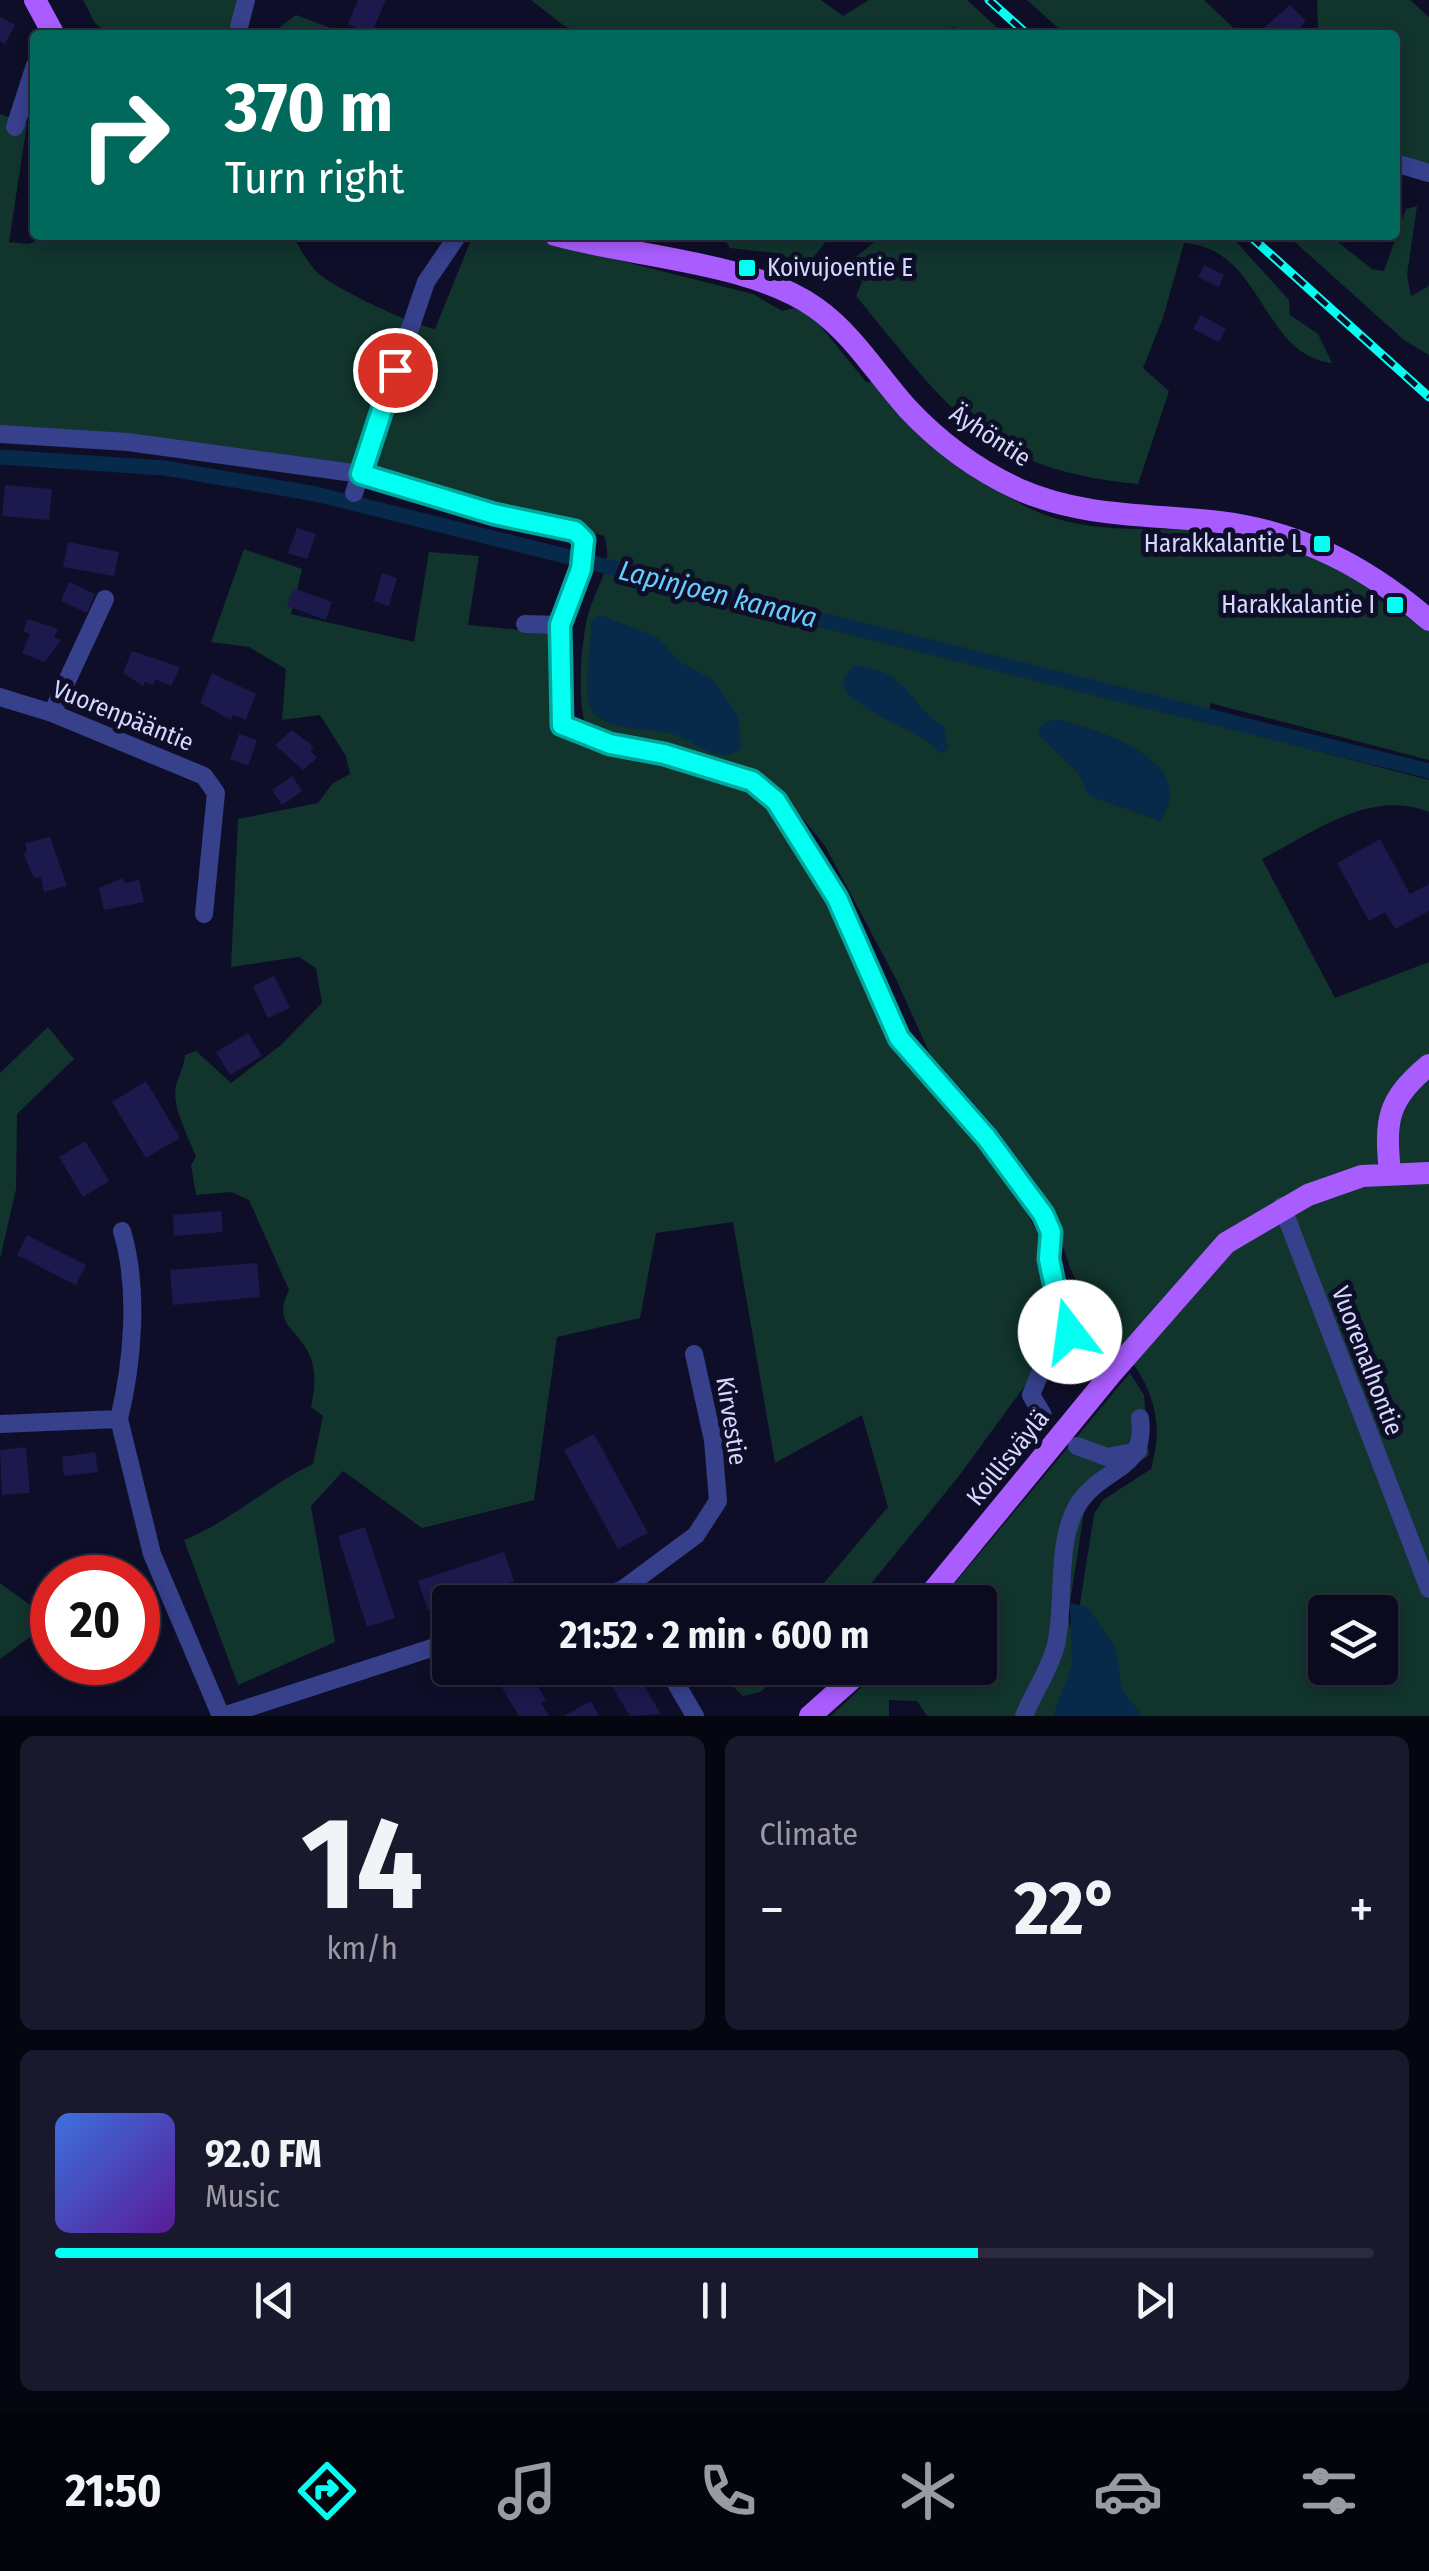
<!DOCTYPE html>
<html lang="en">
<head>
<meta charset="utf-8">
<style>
	:root { --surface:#0b0a1f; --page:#19182c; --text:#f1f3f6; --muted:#9a9aa4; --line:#2b2b3d; --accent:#02fff2 }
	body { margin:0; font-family:"Fira Sans Condensed",sans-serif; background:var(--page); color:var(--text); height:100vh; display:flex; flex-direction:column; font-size:38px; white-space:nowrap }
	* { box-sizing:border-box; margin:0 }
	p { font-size:32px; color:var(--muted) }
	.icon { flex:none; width:55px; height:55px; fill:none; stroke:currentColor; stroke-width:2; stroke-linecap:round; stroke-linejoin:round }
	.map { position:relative; height:1716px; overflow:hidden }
	.sheet { display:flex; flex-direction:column; gap:20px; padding:20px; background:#060611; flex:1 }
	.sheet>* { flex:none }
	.hud { position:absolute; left:30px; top:30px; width:1370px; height:210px; border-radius:10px; box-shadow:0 5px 15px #0003,0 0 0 2px var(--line); background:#00695c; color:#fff; overflow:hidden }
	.buttons { position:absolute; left:1308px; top:1595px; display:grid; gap:20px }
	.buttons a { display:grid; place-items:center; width:90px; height:90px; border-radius:10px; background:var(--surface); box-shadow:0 5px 15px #0003,0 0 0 2px var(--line); font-size:50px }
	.speed { position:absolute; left:30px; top:1555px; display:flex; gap:20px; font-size:50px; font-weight:700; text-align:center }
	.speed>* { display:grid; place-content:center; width:130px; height:130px; border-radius:50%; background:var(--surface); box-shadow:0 5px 15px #0003,0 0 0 2px var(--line); line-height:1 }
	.speed .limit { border:15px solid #d22; background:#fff; color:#111 }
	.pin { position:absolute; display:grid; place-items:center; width:85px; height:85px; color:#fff; margin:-42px; border:5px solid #fff; border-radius:50%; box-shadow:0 2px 10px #0007 }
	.me { position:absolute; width:110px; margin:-55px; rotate:345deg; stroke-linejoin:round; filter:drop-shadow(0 0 8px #0008) }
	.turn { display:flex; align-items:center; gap:35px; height:210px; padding:0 30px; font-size:45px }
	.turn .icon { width:130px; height:130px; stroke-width:2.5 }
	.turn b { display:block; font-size:70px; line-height:85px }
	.big { font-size:75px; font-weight:700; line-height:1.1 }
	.sheet .tile { flex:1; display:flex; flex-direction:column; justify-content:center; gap:15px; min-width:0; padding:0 35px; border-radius:15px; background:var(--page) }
	.sheet .dial { align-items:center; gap:0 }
	.dial b { font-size:130px; line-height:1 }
	.song { display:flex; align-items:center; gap:30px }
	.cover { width:120px; height:120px; border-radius:15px; background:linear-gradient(135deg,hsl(220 70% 55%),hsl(270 70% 35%)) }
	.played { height:10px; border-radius:5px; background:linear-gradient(90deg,var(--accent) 70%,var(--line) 70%) }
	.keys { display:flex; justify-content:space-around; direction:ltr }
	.heat { display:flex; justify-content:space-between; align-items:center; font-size:55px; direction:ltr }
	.sheet .tiles { flex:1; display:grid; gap:20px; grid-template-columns:1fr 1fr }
	.tile:last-child { grid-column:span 2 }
	.trip { position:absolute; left:432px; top:1585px; width:565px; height:100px; border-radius:10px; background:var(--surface); box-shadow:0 5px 15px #0003,0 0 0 2px var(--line); font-weight:700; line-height:100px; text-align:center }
	.tabs { display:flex; height:160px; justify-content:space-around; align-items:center; background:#04040c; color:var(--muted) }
	.tabs .icon { width:70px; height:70px }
	.tabs .selected { color:var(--accent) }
	.tabs b { font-size:45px; color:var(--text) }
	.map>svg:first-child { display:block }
	.green { fill:#11342d; fill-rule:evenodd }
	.water { fill:#07294a }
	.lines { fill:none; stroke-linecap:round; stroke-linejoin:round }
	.canal { stroke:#07294a; stroke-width:15 }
	.building { fill:#1c194c }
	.minor { stroke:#36408b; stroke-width:18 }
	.major { stroke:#aa5dff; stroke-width:22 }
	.rail-casing { stroke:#02fff2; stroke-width:9 }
	.rail { stroke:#0f0e29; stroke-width:5; stroke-dasharray:15; stroke-linecap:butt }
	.route-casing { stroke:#01a69d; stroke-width:25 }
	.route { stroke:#02fff2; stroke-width:18 }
	.poi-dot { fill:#02fff2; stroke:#0f0e29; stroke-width:4 }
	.labels { text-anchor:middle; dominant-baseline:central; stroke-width:10; stroke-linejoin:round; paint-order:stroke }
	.poi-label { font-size:25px; fill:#d6d8ff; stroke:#0f0e29; text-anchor:end }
	.street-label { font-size:25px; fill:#d6d8ff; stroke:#0f0e29 }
	.water-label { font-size:28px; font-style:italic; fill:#64cfff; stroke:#0f0e29 }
</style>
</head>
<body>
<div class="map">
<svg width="1429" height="1716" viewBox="0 0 1429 1716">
	<rect width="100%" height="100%" fill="#0f0e29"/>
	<path class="green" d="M83,0H250L242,35H110L95,23Z
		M531,0H821L843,16L869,0H967L1005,35H968L953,27L934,35H585L563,25Z
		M1027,0H1204L1241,35H1066Z
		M1317,0H1410L1429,17V165L1395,156V35H1312L1318,27Z
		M296,15L349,35H280V27Z
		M0,114L27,124L9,242L28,244L53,235H292C300,248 308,264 319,274C338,290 410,324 435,329L473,235H517L753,294L782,311L794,308L814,318L866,382H875C918,419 979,484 1029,508C1095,540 1162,523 1232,533C1283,541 1328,563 1374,585L1376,598L1429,631V760L1210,703L1211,723L1429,780V812C1370,788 1313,833 1262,859L1335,998L1429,962V1716H927L917,1701L889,1700V1716H831L882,1668H980V1602H939L1130,1373L1144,1395L1149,1455L1093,1498L1084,1512L1068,1616L1074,1643L1094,1514L1103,1500L1151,1469C1177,1377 1107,1349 1076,1281C1060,1248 1062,1222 1039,1187L993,1125L930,1054L896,979L825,846L774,783L588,730C576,708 581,645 587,619C594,589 615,568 604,536L385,472L0,430ZM1325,1612H1380V1668H1325Z
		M1417,206L1407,275L1411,296L1429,286V355L1404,340L1287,235H1329L1372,269L1384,271L1406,209Z
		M722,235H831L807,265L776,253L730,248Z
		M883,235H1230L1289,300L1290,315L1318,334L1332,363C1261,355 1263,248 1184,243L1163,318L1143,368L1169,391L1138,484C983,470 949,408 856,296L862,282L846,265Z
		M244,549L302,569L291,614L414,642L429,552L479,556L468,625L553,633L557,729L685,764L752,791L769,808L820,885L873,992L880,1015L910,1066L936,1092L1025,1210L1039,1235L1044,1271L1062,1298L1061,1336L959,1476L856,1602H808L888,1507L862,1415L775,1463L733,1222L656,1233L640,1318L557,1337L534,1500L422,1528L343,1471L311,1506L335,1642L238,1685L184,1540C231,1521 267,1486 313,1464L323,1416L311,1407C315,1389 317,1370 308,1352C297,1328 272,1325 289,1290L249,1200L231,1192L196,1195L191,1165L196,1157C189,1138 171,1106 176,1086C179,1074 184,1068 185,1055L196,1051L231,1083L281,1045L322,1003L316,968L299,957L231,967L238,819L318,803L332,784L350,774L346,756L320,715L282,720L286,669L249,647L211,642Z
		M48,1027L74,1059L17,1114L16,1189L0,1259V1073Z
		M0,1583L52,1621L0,1659Z
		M749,1668H790L760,1692L743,1696L729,1683Z"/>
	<path class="water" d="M600,615L658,638L680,662L713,680L738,716L741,749C739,750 730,755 727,755C708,757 688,737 669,733C649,728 600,731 590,707C583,690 592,642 591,622Z
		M853,666C906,668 907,702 944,727L948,748L942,753C934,749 930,742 922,738C894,722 869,714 845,691L844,678Z
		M1061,720C1101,731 1202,762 1160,821L1089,796L1079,774L1040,736L1039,727L1047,721Z
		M1070,1603L1087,1607L1115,1647L1122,1689L1142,1716H1053L1072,1665Z"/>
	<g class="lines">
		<path class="canal" d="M0,457L164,468L316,494L1429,771"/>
	</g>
	<path class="building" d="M358,0H386L371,34L348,24Z
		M1290,5L1306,21L1293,35L1259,32Z
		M0,17L15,25L5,44L0,41Z
		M1204,265L1224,275L1219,287L1198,277Z
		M1201,315L1226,329L1219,342L1193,329Z
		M5,485L52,489L49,520L2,516Z
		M297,528L316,534L307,559L288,553Z
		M68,542L119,552L114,576L63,567Z
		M382,573L397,578L389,606L374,601Z
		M69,582L95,594L87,613L61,601Z
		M293,588L332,602L326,620L287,606Z
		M28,619L58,629L54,637L61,640L45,662L22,653L30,634L23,631Z
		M132,651L180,667L171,686L155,679L153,685L145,682L143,686L123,673Z
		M212,673L256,694L246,720L233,715L231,720L200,703Z
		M292,730L314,747L310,750L317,758L303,770L275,745Z
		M239,734L257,740L248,766L230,759Z
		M292,776L302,791L282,805L272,790Z
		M50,837L67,886L44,892L41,877L34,878L23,853L27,852L25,843Z
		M1380,839L1410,894L1429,884V911L1395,929L1385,912L1369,921L1337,863Z
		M123,878L124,883L139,880L144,902L104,910L99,888Z
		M274,976L290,1008L268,1018L253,986Z
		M248,1033L262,1056L230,1075L216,1052Z
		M146,1081L180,1138L146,1158L112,1102Z
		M85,1141L109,1181L83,1197L59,1157Z
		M221,1211L223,1232L174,1236L173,1215Z
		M27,1235L86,1265L76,1285L17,1255Z
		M257,1263L260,1297L173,1305L170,1270Z
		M594,1434L648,1533L618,1549L564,1450Z
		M26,1447L30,1493L2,1495L0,1450Z
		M95,1452L98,1472L64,1476L62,1457Z
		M365,1527L395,1618L367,1627L338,1536Z
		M504,1552L514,1581L428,1610L418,1581Z
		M490,1668H527L546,1700L541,1703L549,1716H519Z
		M601,1668H633L661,1714L630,1716Z
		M591,1701L599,1716H564Z"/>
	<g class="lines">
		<path class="minor" d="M237,35L246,0
			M15,127L35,65
			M1395,163L1429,173
			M0,434L128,442L361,474L494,514L575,531L584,540L581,569L560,625L562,725L610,744L664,754L752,781L776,801L799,834L858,941L899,1038L986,1137L1051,1232V1271L1054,1283L1068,1298L1071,1321L1070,1332L1040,1373L1031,1395L1043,1415
			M354,493L426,282L458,235
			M525,624L560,625
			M0,697L52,713L204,776L216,793L204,914
			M52,713L105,599
			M1282,1206L1429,1589
			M119,1419C133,1361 139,1288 122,1231
			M0,1424L119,1419L152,1554L221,1716
			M1077,1446L1107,1457L1138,1451
			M581,1602L622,1590L696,1535L718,1501L713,1440L694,1354
			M667,1668L695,1716
			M223,1716L450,1642
			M1024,1716C1034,1691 1049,1672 1056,1645C1066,1601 1054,1538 1081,1500C1106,1466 1147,1470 1140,1418"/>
		<path class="major" d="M35,0L54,35
			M555,235C634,257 752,262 816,308C854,335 878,376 908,409C939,442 977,470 1018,489C1083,518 1151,514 1219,522C1301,532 1367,567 1429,620
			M1390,1174C1385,1120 1386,1101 1429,1065
			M924,1602L1111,1374L1226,1243L1308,1195L1362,1176L1429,1173
			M810,1716L864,1668"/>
		<defs>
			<path id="rail" d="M989,0L1028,35
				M1249,235L1429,397"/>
		</defs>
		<use href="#rail" class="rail-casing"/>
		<use href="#rail" class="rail"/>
	</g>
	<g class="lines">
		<defs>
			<path id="route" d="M395,370L361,474L494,514L575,531L584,540L581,569L560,625L562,725L610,744L664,754L752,781L776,801L837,898L899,1038L986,1137L1043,1214L1051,1232L1049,1259L1054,1283L1072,1311L1070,1332"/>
		</defs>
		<use href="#route" class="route-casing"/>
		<use href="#route" class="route"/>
	</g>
	<g class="poi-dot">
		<rect x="737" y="258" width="20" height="20" rx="5"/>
		<rect x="1312" y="534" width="20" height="20" rx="5"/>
		<rect x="1385" y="595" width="20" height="20" rx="5"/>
	</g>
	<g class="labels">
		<g class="poi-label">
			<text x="767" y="268" text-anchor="start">Koivujoentie E</text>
			<text x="1302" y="544">Harakkalantie L</text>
			<text x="1375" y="605">Harakkalantie I</text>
		</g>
		<g class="street-label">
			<text transform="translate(990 436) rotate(33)">Äyhöntie</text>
			<text transform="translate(123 716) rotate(22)">Vuorenpääntie</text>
			<text transform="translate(1367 1361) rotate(69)">Vuorenalhontie</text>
			<text transform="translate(731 1421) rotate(81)">Kirvestie</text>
			<text transform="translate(1008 1458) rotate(-51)">Koillisväylä</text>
		</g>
		<g class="water-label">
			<text transform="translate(718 594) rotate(14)">Lapinjoen kanava</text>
		</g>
	</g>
</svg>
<div class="buttons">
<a><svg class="icon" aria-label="layers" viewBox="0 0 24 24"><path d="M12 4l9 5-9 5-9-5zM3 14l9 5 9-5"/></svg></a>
</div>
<div class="speed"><div class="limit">20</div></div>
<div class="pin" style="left:395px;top:370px;background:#d93025"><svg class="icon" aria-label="arrive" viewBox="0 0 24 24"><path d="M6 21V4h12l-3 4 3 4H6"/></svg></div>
<svg class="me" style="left:1070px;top:1332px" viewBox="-20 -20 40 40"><circle r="19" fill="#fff"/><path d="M0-13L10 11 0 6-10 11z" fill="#02fff2"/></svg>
<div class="trip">21:52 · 2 min · 600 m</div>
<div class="hud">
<div class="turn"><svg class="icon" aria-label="right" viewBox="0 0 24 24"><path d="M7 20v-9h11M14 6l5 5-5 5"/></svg><div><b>370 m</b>Turn right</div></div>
</div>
</div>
<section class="sheet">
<div class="tiles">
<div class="tile dial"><b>14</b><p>km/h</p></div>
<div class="tile"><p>Climate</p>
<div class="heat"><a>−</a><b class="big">22°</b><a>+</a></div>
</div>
<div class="tile">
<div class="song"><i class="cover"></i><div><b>92.0 FM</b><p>Music</p></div></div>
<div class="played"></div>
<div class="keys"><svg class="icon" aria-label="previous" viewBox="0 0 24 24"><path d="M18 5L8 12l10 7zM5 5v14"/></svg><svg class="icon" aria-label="pause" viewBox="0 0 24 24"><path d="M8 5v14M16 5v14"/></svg><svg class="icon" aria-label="next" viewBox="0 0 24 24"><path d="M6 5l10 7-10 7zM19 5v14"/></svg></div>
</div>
</div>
</section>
<nav class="tabs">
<b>21:50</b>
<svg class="icon selected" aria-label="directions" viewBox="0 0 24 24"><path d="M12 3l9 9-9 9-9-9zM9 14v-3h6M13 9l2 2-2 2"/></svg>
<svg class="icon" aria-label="music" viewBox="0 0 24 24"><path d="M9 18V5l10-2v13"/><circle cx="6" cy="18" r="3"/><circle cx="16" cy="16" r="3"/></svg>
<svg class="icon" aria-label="phone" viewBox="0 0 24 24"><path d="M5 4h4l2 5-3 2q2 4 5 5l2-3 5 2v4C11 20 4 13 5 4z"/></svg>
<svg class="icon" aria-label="climate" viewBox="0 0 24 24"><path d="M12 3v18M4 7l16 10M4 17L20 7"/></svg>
<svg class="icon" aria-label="car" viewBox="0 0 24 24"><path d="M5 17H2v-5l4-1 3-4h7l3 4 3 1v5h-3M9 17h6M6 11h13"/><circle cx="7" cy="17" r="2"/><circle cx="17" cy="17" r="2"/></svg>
<svg class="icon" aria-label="filters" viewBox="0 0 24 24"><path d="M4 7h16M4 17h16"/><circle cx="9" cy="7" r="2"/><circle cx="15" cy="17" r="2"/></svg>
</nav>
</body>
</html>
